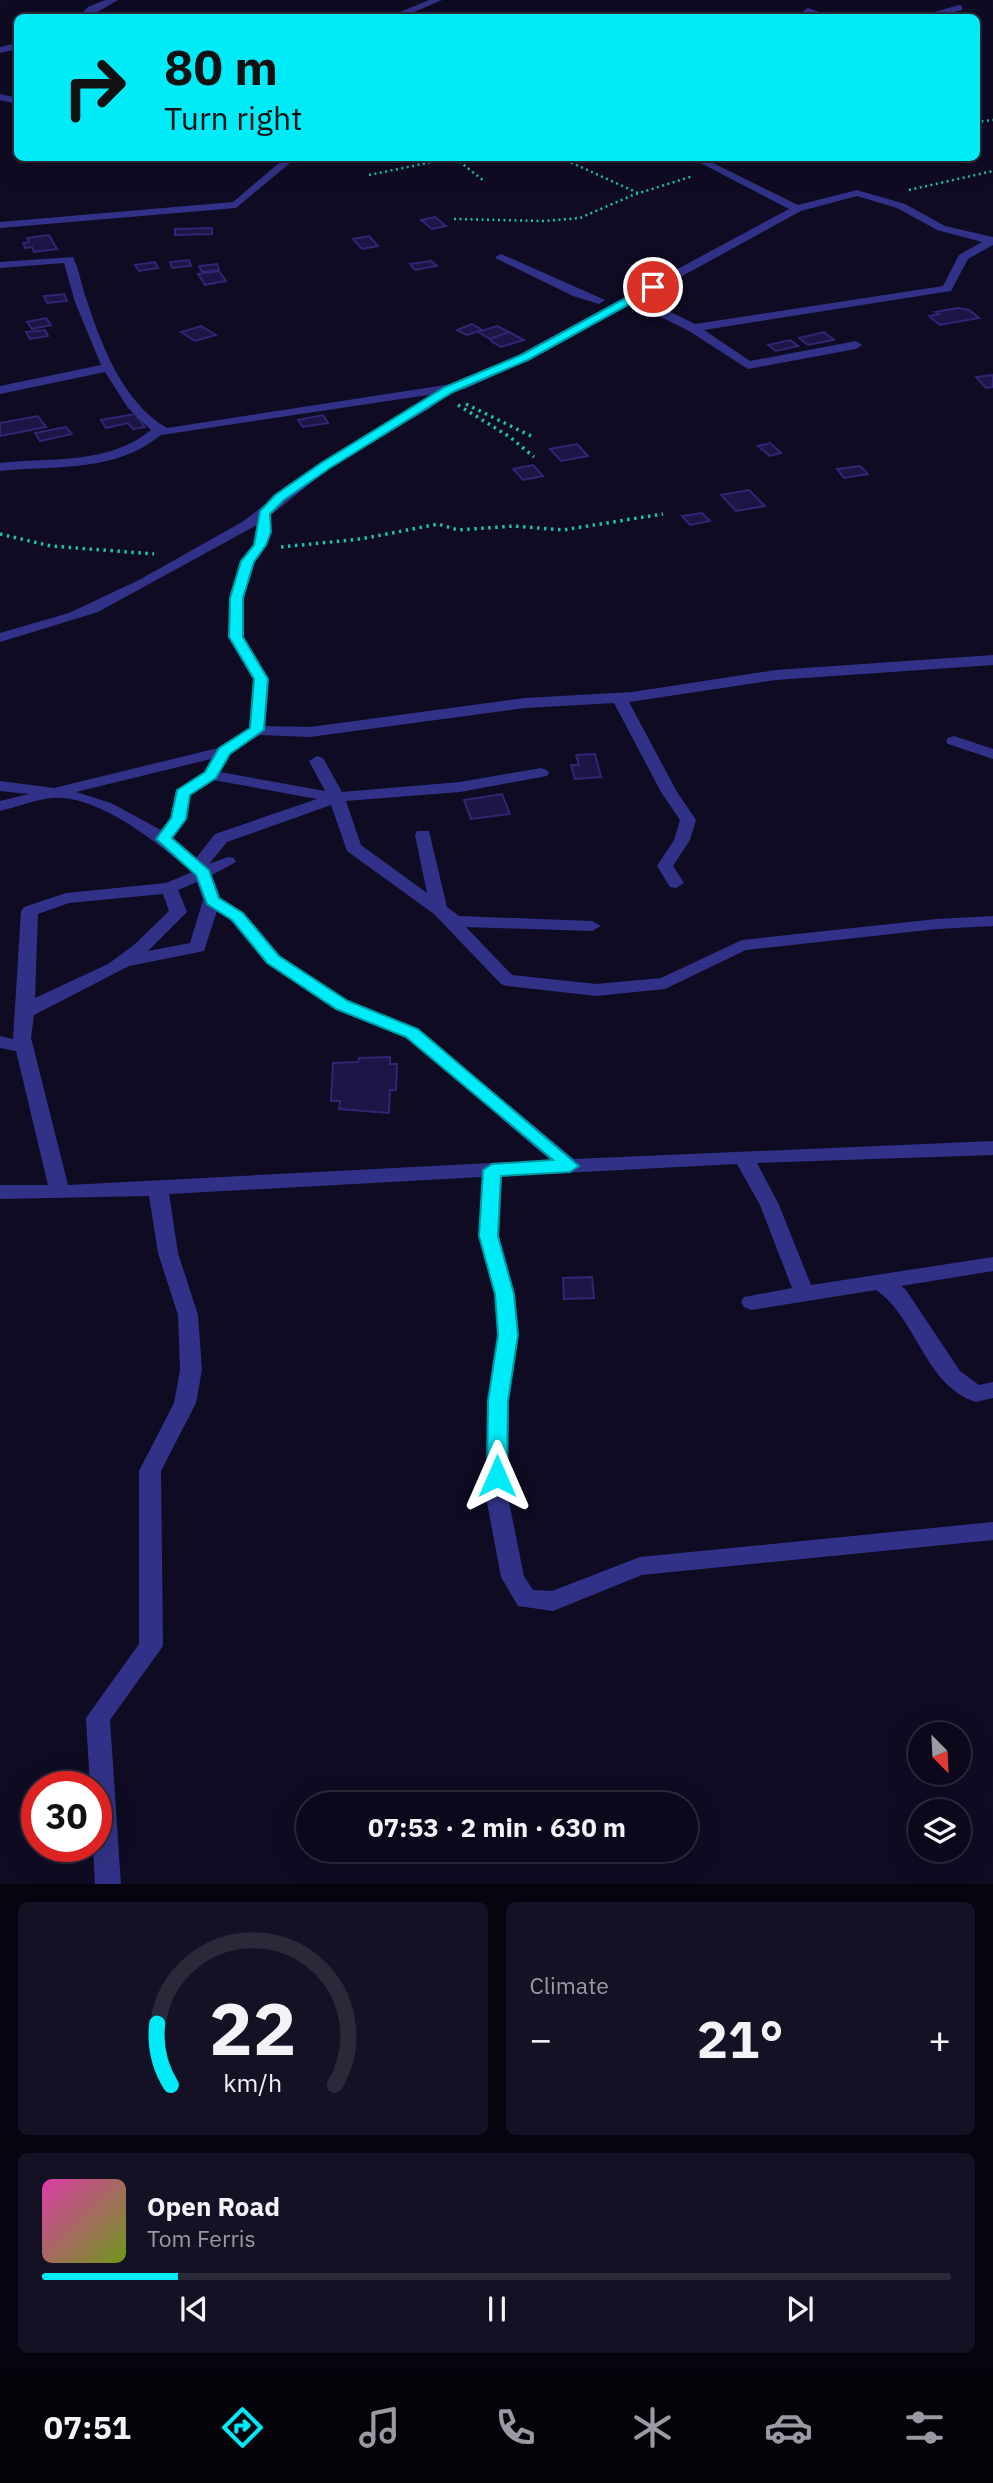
<!DOCTYPE html>
<html lang="en">
<head>
<meta charset="utf-8">
<style>
	:root { --surface:#0a081a; --page:#131123; --text:#f1f3f6; --muted:#999aa2; --line:#2a2939; --accent:#00ebf8 }
	body { margin:0; font-family:"IBM Plex Sans",sans-serif; background:var(--page); color:var(--text); height:100vh; display:flex; flex-direction:column; font-size:26px; white-space:nowrap }
	* { box-sizing:border-box; margin:0 }
	p { font-size:23px; color:var(--muted) }
	.icon { flex:none; width:38px; height:38px; fill:none; stroke:currentColor; stroke-width:2; stroke-linecap:round; stroke-linejoin:round }
	.map { position:relative; height:1884px; overflow:hidden }
	.drawer { display:flex; flex-direction:column; gap:18px; padding:18px; background:#06040e; flex:1 }
	.drawer>* { flex:none }
	.hud { position:absolute; left:14px; top:14px; width:966px; height:147px; border-radius:10px; box-shadow:0 7px 28px #0002,0 0 0 2px var(--line); background:#00ebf8; color:#111; overflow:hidden }
	.needle { width:46px; rotate:156deg }
	.buttons { position:absolute; left:908px; top:1722px; display:grid; gap:14px }
	.buttons a { display:grid; place-items:center; width:63px; height:63px; border-radius:50%; background:var(--surface); box-shadow:0 7px 28px #0002,0 0 0 2px var(--line); font-size:35px }
	.speed { position:absolute; left:21px; top:1771px; display:flex; gap:14px; font-size:35px; font-weight:700; text-align:center }
	.speed>* { display:grid; place-content:center; width:91px; height:91px; border-radius:50%; background:var(--surface); box-shadow:0 7px 28px #0002,0 0 0 2px var(--line); line-height:1 }
	.speed .limit { border:10px solid #d22; background:#fff; color:#111 }
	.pin { position:absolute; display:grid; place-items:center; width:60px; height:60px; color:#fff; margin:-30px; border:4px solid #fff; border-radius:50%; box-shadow:0 2px 7px #0007 }
	.me { position:absolute; width:77px; margin:-38px; rotate:0deg; stroke-linejoin:round; filter:drop-shadow(0 0 5px #0008) }
	.turn { display:flex; align-items:center; gap:24px; height:147px; padding:0 35px; font-size:32px }
	.turn .icon { width:91px; height:91px; stroke-width:2.5 }
	.turn b { display:block; font-size:49px; line-height:60px }
	.big { font-size:52px; font-weight:700; line-height:1.1 }
	.drawer .tile { flex:1; display:flex; flex-direction:column; justify-content:center; gap:10px; min-width:0; padding:0 24px; border-radius:10px; background:var(--page) }
	.drawer .dial { align-items:center; gap:0 }
	.dial svg { height:182px; overflow:visible; fill:none; stroke:var(--line); stroke-width:7; stroke-linecap:round; text-anchor:middle }
	.dial text { fill:var(--text); stroke:none }
	.song { display:flex; align-items:center; gap:21px }
	.cover { width:84px; height:84px; border-radius:10px; background:linear-gradient(135deg,hsl(320 70% 55%),hsl(80 70% 35%)) }
	.played { height:7px; border-radius:4px; background:linear-gradient(90deg,var(--accent) 15%,var(--line) 15%) }
	.keys { display:flex; justify-content:space-around; direction:ltr }
	.heat { display:flex; justify-content:space-between; align-items:center; font-size:38px; direction:ltr }
	.drawer .tiles { flex:1; display:grid; gap:18px; grid-template-columns:1fr 1fr }
	.tile:last-child { grid-column:span 2 }
	.trip { position:absolute; left:296px; top:1792px; width:402px; height:70px; border-radius:35px; background:var(--surface); box-shadow:0 7px 28px #0002,0 0 0 2px var(--line); font-weight:700; line-height:70px; text-align:center }
	.tab-bar { display:flex; height:112px; justify-content:space-around; align-items:center; background:#04030a; color:var(--muted) }
	.tab-bar .icon { width:49px; height:49px }
	.tab-bar .on { color:var(--accent) }
	.tab-bar b { font-size:32px; color:var(--text) }
	.map>svg:first-child { display:block }
	.building { fill:#1d1546; stroke:#312574; stroke-width:2 }
	.lines { fill:none; stroke-linecap:round; stroke-linejoin:round }
	.path-far1 { stroke:#21bfae; stroke-width:2.5; stroke-dasharray:2 3.5; stroke-linecap:butt }
	.path { stroke:#21bfae; stroke-width:3.5; stroke-dasharray:2.5 4.5; stroke-linecap:butt }
	.street { fill:#313287; fill-rule:evenodd }
	.route { fill:#00ebf8; stroke:#0099a1; stroke-width:2 }
</style>
</head>
<body>
<div class="map">
<svg width="993" height="1885" viewBox="0 0 993 1885">
	<rect width="100%" height="100%" fill="#0e0b23"/>
	<path class="building" d="M435,217L446,226L432,229L421,220Z
		M212,228V234L175,235V229Z
		M49,235L57,249L34,252L32,247L25,248L23,243L29,242L27,238Z
		M369,236L378,246L362,249L353,239Z
		M189,260L191,266L172,268L170,262Z
		M431,261L437,266L415,270L410,264Z
		M155,262L158,268L139,271L135,265Z
		M217,264L219,270L202,272L199,266Z
		M219,271L226,281L205,285L198,274Z
		M64,294L67,301L47,303L44,296Z
		M958,308L969,310L979,318L940,325L929,316L939,314L935,312Z
		M46,318L51,325L32,329L27,322Z
		M472,324L482,330L467,335L457,330Z
		M201,326L216,335L195,341L181,332Z
		M497,326L509,332L490,339L478,332Z
		M45,330L48,336L30,339L26,332Z
		M509,332L524,340L501,347L491,341L490,339Z
		M824,332L834,340L808,345L799,338Z
		M790,340L798,346L776,351L768,345Z
		M993,375V387L986,388L976,377Z
		M135,414L145,427L133,429L128,423L106,428L101,420Z
		M323,415L328,423L303,427L298,420Z
		M38,416L46,427L0,436V423Z
		M66,427L72,434L40,441L35,433Z
		M770,443L781,453L770,456L758,446Z
		M577,444L588,456L561,461L550,449Z
		M533,465L543,476L523,480L513,469Z
		M860,466L868,474L844,478L837,469Z
		M749,490L765,506L736,511L721,495Z
		M702,513L710,521L690,525L682,516Z
		M595,754L601,777L575,779L571,765H579L576,755Z
		M502,794L510,814L471,819L464,800Z
		M390,1057V1064H397L396,1090H390L389,1113L339,1109L340,1101H331L333,1063L358,1062L359,1058Z
		M592,1277L594,1298L564,1299L563,1278Z"/>
	<g class="lines">
		<path class="path-far1" d="M976,122L993,120
			M455,158L484,181
			M561,158L638,193
			M369,175L432,162L434,158
			M909,190L993,171
			M454,219L544,221L580,218L633,195L693,176"/>
		<path class="path" d="M466,404L531,436
			M458,405L510,437L534,457
			M0,534L51,546L154,554
			M281,547L361,539L438,524L458,530L514,526L563,530L663,514"/>
		<path class="street" d="M105,0H118L87,18H77L88,7Z
			M429,0H442L400,18H386Z
			M959,5L962,6V10L932,18H914Z
			M808,8L831,16L832,18C822,18 812,18 803,11Z
			M18,43V49L0,53V47Z
			M0,94L18,98V104L0,100Z
			M285,158H296L236,208L0,228V222L233,202Z
			M691,158H703L798,205L857,190L905,204L945,226L993,237V245L968,259L951,291L704,330L750,361L856,341L862,345L856,349L748,369L689,331L633,303L528,360L465,389L453,391L429,409L333,465L271,515V532L267,545L255,561L243,598V637L269,679L265,726L310,727L525,698L632,692L776,670L993,655V665L776,680L629,702L677,792L696,820L690,840L673,866L684,883L676,888L670,887L657,866L674,840L680,820L661,792L614,703L525,708L310,737L260,735L230,754L220,772L325,791L309,761L317,756L323,758L342,792L460,782L541,768L547,770L549,773L547,776L460,792L346,801L361,845L427,893L415,835L417,831H429L447,907L459,916L592,921L601,926L592,931L466,927L512,975L596,984L661,978L742,940L937,919L993,916V926L937,929L746,950L665,989L596,996L507,986L501,984L434,914L347,851L331,805L227,842L209,864L228,857L234,858L236,862L212,875L220,897L243,913L279,955L348,1001L418,1029L574,1159L993,1141V1155L757,1163L779,1205L811,1285L993,1257V1271L901,1286L906,1290L960,1371L979,1385L993,1382V1398L976,1402C925,1386 917,1318 876,1290L751,1310L744,1307L741,1302L744,1297L792,1288L760,1205L737,1164L502,1176L499,1236L515,1295L518,1335L509,1401L508,1497L524,1576L533,1590L552,1591L640,1557L993,1522V1540L642,1575L553,1611L518,1606L501,1577L486,1497L487,1401L498,1335L495,1295L479,1236L482,1177L169,1194L178,1253L198,1315L202,1370L196,1403L161,1471L163,1646L110,1720L121,1885H95L93,1846H96V1787H90L86,1718L139,1644V1471L174,1403L180,1370L178,1315L158,1253L149,1196L0,1199V1185H48L16,1051L0,1048V1036L13,1039L21,911L24,907L66,893L166,883L192,872C159,844 99,795 53,798C36,799 17,807 0,811V801L29,794L0,791V781L54,788L218,748L249,728L253,679L229,637V598L241,561L253,545L257,525L98,612L0,642V633L69,613L139,580L242,522L324,460L435,394L161,435C115,473 56,465 0,471V463C53,457 108,465 151,430L128,408L105,372L0,394V386L101,365L75,302L64,263L0,268V262L73,257C79,269 81,284 86,298C101,344 123,403 167,428L458,383L520,354L789,209ZM857,196L897,208L937,230L982,242L959,255L943,286L695,324L642,298L801,211ZM211,759L204,772L176,790L171,818L161,830L111,803L76,792ZM213,780L317,799L215,834L196,858L172,838L187,819L190,795ZM197,882L203,900L190,943L148,951L187,912L178,890ZM163,894L169,911L134,945L108,964L35,998L38,914L69,903ZM217,911L231,921L267,963L336,1009L406,1037L550,1160L68,1185L31,1038L34,1015L129,966L204,951Z
			M501,254L605,300L599,304L573,296L497,259L495,257Z
			M954,736L993,749V759L948,744L946,741L948,738Z"/>
	</g>
	<path class="route" d="M653,283L659,287L657,289L528,360L453,392L330,468L284,500L270,514L271,532L266,545L254,562L243,598V637L268,679L264,730L230,754L216,778L190,795L186,819L172,838L209,870L219,898L243,913L279,956L348,1001L418,1029L579,1166L570,1172L501,1176L498,1236L514,1294L518,1335L508,1401L507,1476L504,1482H490L487,1476L488,1401L498,1335L495,1294L479,1236L483,1170L492,1164L553,1160L406,1037L336,1009L267,963L232,920L207,904L196,875L156,839L171,818L177,790L205,772L219,748L250,728L254,679L229,637L230,598L241,561L254,545L260,511L275,495L321,463L445,387L521,355Z"/>
</svg>
<div class="buttons">
<a><svg class="needle" viewBox="-14 -14 28 28"><path d="M0-13l5 13h-10z" fill="#e53935"/><path d="M0 13l5-13h-10z" fill="#999aa2"/></svg></a>
<a><svg class="icon" aria-label="layers" viewBox="0 0 24 24"><path d="M12 4l9 5-9 5-9-5zM3 14l9 5 9-5"/></svg></a>
</div>
<div class="speed"><div class="limit">30</div></div>
<div class="pin" style="left:653px;top:287px;background:#d93025"><svg class="icon" aria-label="arrive" viewBox="0 0 24 24"><path d="M6 21V4h12l-3 4 3 4H6"/></svg></div>
<svg class="me" style="left:497px;top:1476px" viewBox="-20 -20 40 40"><path d="M0-17L14 15 0 8-14 15z" fill="#00ebf8" stroke="#fff" stroke-width="4"/></svg>
<div class="trip">07:53 · 2 min · 630 m</div>
<div class="hud">
<div class="turn"><svg class="icon" aria-label="right" viewBox="0 0 24 24"><path d="M7 20v-9h11M14 6l5 5-5 5"/></svg><div><b>80 m</b>Turn right</div></div>
</div>
</div>
<section class="drawer">
<div class="tiles">
<div class="tile dial"><svg viewBox="0 0 100 80">
<path d="M14 69A42 42 0 1 1 86 69"/>
<path d="M14 69A42 42 0 0 1 8 42" stroke="#00ebf8"/>
<text x="50" y="56" font-size="32" font-weight="700">22</text>
<text x="50" y="72" font-size="11">km/h</text>
</svg></div>
<div class="tile"><p>Climate</p>
<div class="heat"><a>−</a><b class="big">21°</b><a>+</a></div>
</div>
<div class="tile">
<div class="song"><i class="cover"></i><div><b>Open Road</b><p>Tom Ferris</p></div></div>
<div class="played"></div>
<div class="keys"><svg class="icon" aria-label="previous" viewBox="0 0 24 24"><path d="M18 5L8 12l10 7zM5 5v14"/></svg><svg class="icon" aria-label="pause" viewBox="0 0 24 24"><path d="M8 5v14M16 5v14"/></svg><svg class="icon" aria-label="next" viewBox="0 0 24 24"><path d="M6 5l10 7-10 7zM19 5v14"/></svg></div>
</div>
</div>
</section>
<nav class="tab-bar">
<b>07:51</b>
<svg class="icon on" aria-label="directions" viewBox="0 0 24 24"><path d="M12 3l9 9-9 9-9-9zM9 14v-3h6M13 9l2 2-2 2"/></svg>
<svg class="icon" aria-label="music" viewBox="0 0 24 24"><path d="M9 18V5l10-2v13"/><circle cx="6" cy="18" r="3"/><circle cx="16" cy="16" r="3"/></svg>
<svg class="icon" aria-label="phone" viewBox="0 0 24 24"><path d="M5 4h4l2 5-3 2q2 4 5 5l2-3 5 2v4C11 20 4 13 5 4z"/></svg>
<svg class="icon" aria-label="climate" viewBox="0 0 24 24"><path d="M12 3v18M4 7l16 10M4 17L20 7"/></svg>
<svg class="icon" aria-label="car" viewBox="0 0 24 24"><path d="M5 17H2v-5l4-1 3-4h7l3 4 3 1v5h-3M9 17h6M6 11h13"/><circle cx="7" cy="17" r="2"/><circle cx="17" cy="17" r="2"/></svg>
<svg class="icon" aria-label="filters" viewBox="0 0 24 24"><path d="M4 7h16M4 17h16"/><circle cx="9" cy="7" r="2"/><circle cx="15" cy="17" r="2"/></svg>
</nav>
</body>
</html>
